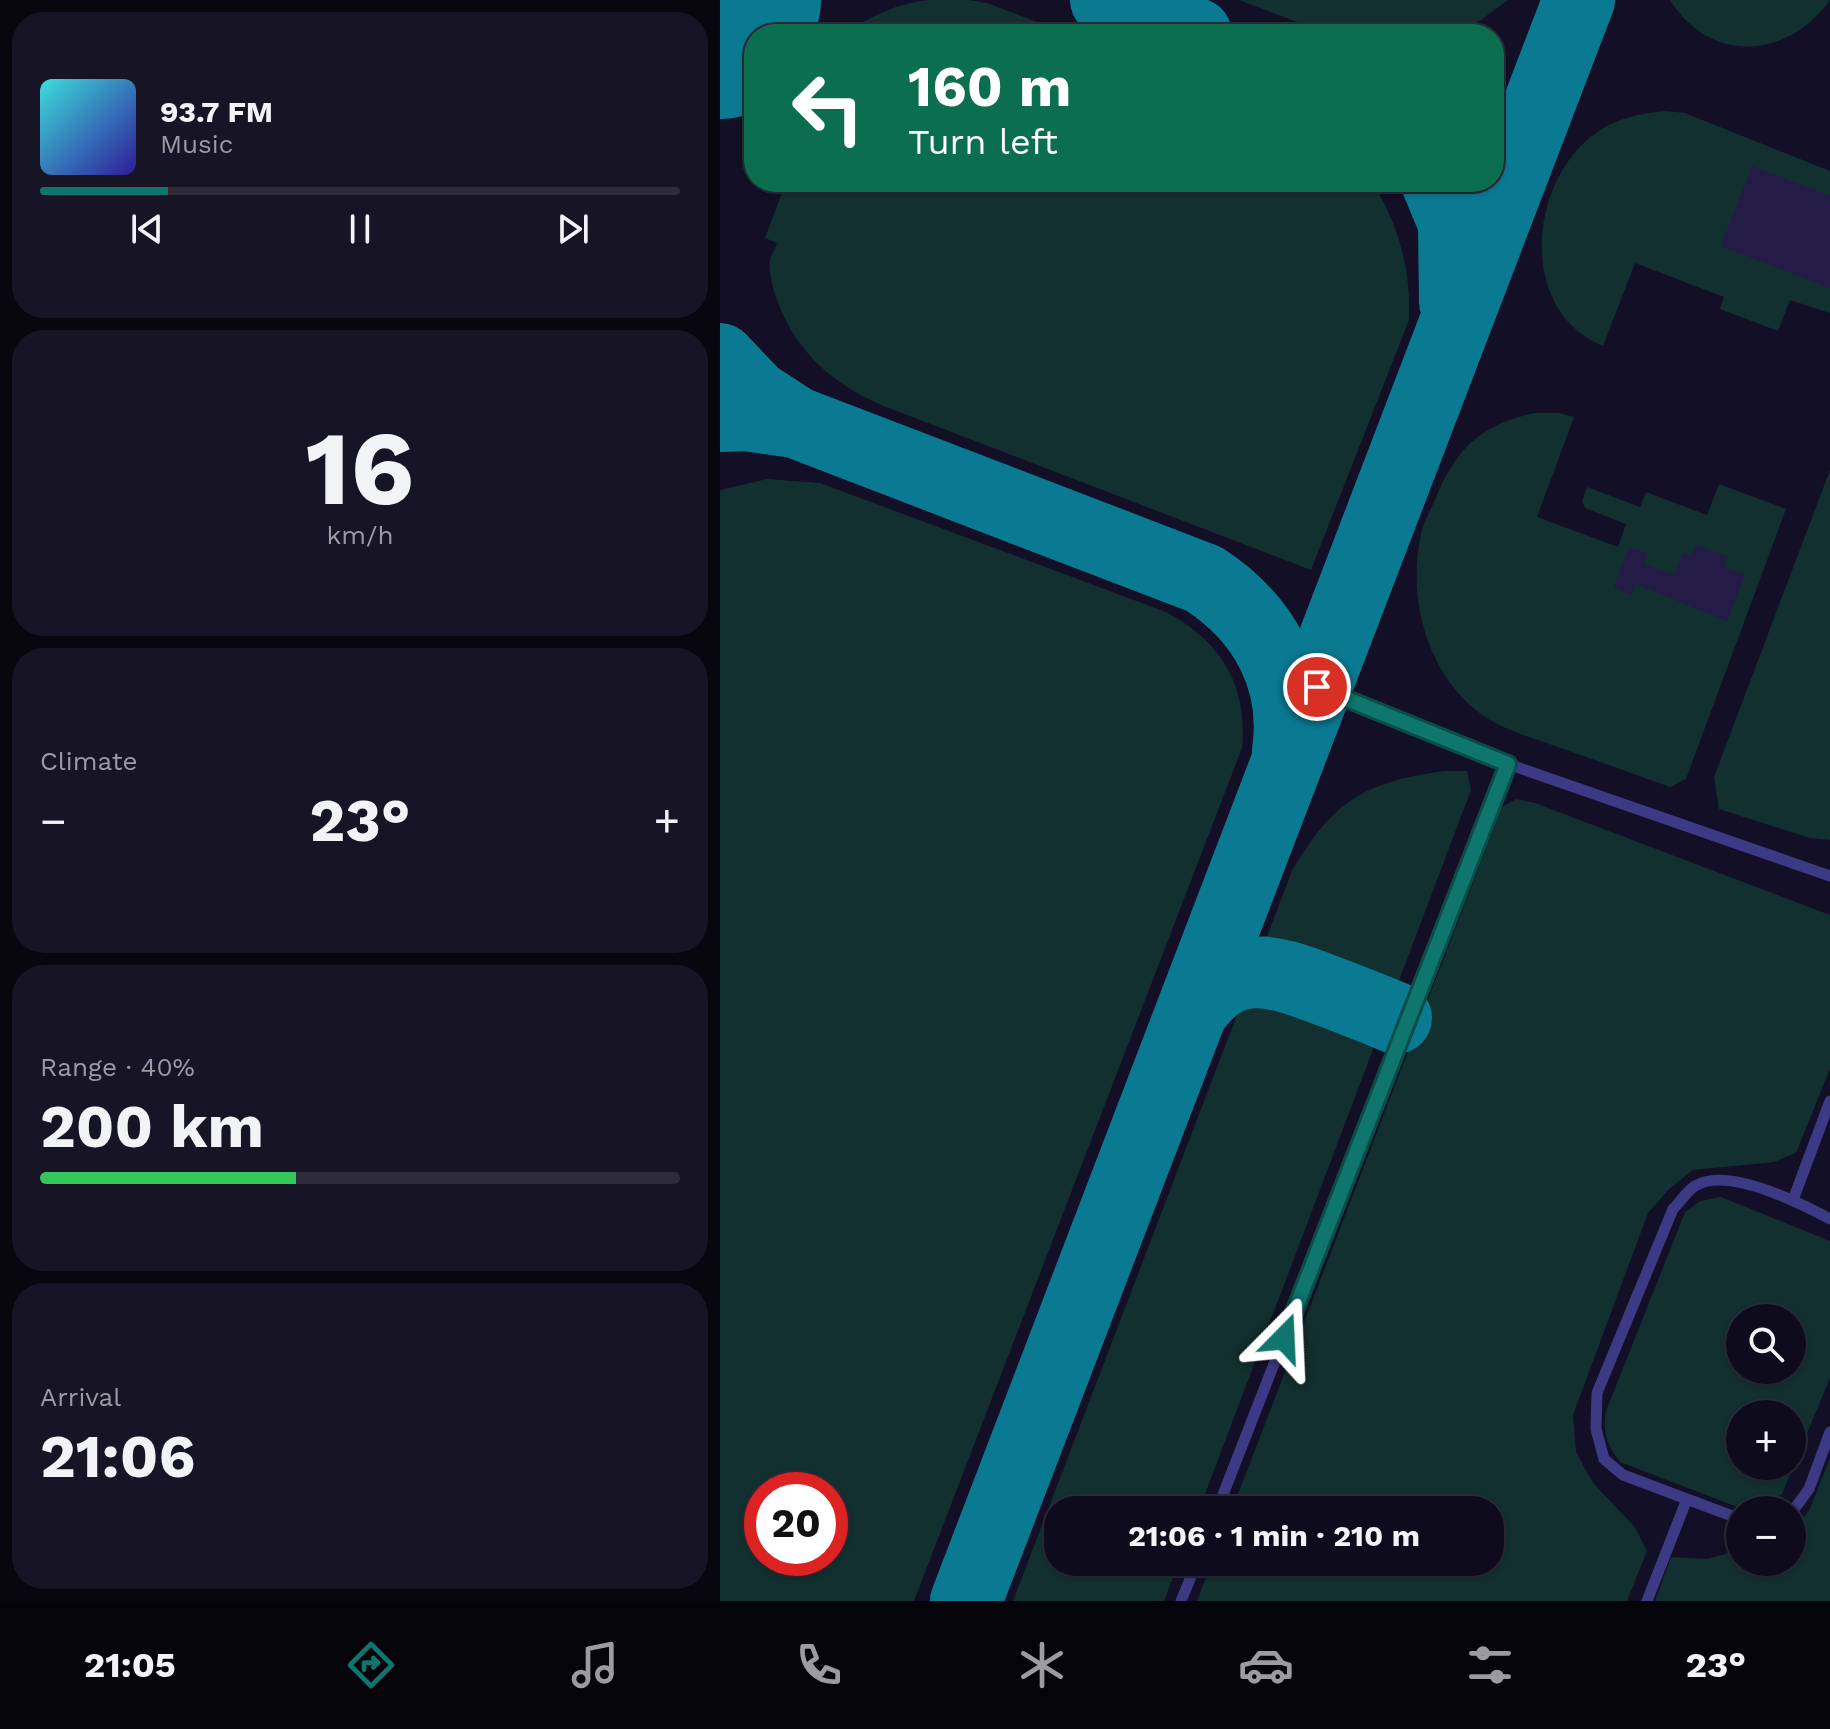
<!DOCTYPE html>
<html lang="en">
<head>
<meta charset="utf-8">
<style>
	:root { --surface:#0e0b1c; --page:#171425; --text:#f1f3f6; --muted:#9b9ba3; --line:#2e2b3b; --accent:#0f766e }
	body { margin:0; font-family:"Work Sans",sans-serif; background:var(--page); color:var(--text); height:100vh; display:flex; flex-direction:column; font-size:30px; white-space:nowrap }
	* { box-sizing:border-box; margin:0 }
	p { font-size:26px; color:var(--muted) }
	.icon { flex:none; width:44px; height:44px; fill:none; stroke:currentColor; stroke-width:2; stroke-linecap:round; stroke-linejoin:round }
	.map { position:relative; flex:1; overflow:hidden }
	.panel { display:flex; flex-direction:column; gap:12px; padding:12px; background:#08060f; width:720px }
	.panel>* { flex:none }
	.guide { position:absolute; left:24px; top:24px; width:760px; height:168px; border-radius:32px; box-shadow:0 2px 6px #0004,0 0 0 2px var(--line); background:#0b6e4f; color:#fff; overflow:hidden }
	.controls { position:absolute; left:1006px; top:1304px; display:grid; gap:16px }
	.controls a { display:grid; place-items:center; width:80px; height:80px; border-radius:50%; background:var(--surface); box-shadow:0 2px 6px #0004,0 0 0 2px var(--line); font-size:40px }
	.speed { position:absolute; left:24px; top:1472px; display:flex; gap:16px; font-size:40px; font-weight:700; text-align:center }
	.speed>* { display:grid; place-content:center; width:104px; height:104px; border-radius:50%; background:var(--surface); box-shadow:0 2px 6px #0004,0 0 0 2px var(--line); line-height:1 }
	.speed .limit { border:12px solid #d22; background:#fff; color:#111 }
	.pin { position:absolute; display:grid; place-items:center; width:68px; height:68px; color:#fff; margin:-34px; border:4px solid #fff; border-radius:50%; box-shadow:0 2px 8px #0007 }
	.me { position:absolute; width:88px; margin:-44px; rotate:21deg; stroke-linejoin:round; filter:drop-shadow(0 0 6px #0008) }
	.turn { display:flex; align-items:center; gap:28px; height:168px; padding:0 32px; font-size:36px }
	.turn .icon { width:104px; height:104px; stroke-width:2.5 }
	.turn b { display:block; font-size:56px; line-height:68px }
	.big { font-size:60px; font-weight:700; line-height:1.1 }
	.panel .widget { flex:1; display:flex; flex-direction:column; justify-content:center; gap:12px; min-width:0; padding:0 28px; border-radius:32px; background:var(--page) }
	.panel .dial { align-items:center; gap:0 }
	.dial b { font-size:104px; line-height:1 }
	.song { display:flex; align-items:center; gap:24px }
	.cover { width:96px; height:96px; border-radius:12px; background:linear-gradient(135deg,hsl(180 70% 55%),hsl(250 70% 35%)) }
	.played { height:8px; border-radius:4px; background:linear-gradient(90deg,var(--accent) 20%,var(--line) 20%) }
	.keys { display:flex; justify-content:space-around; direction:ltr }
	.heat { display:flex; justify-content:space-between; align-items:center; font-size:44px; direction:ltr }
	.charge { height:12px; border-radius:6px; background:linear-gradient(90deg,#34c759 40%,var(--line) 0) }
	.trip { position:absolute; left:324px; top:1496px; width:460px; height:80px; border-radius:32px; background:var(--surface); box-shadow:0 2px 6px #0004,0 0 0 2px var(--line); font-weight:700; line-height:80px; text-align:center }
	.tab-bar { display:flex; height:128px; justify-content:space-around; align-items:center; background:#06040b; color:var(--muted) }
	.tab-bar .icon { width:56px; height:56px }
	.tab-bar .current { color:var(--accent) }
	.tab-bar b { font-size:36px; color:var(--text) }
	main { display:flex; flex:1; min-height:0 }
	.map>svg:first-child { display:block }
	.green { fill:#12302f; fill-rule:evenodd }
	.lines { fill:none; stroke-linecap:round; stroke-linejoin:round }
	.taxiway { stroke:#0a7a92; stroke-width:72 }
	.runway { stroke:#0a7a92; stroke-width:178 }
	.building { fill:#241b47 }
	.lane { stroke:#3d3a85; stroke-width:11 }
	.route-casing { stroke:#0a4d48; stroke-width:20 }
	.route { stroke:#0f766e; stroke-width:14 }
</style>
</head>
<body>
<main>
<section class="panel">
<div class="widget">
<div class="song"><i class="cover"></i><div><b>93.7 FM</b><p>Music</p></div></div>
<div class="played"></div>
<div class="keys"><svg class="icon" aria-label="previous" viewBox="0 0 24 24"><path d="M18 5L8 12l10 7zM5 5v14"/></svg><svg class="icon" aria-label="pause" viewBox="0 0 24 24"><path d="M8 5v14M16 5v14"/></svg><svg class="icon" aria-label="next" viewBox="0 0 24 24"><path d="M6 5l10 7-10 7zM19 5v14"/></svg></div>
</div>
<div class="widget dial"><b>16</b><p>km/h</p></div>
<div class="widget"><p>Climate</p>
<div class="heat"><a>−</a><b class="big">23°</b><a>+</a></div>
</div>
<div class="widget"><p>Range · 40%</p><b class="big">200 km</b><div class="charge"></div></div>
<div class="widget"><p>Arrival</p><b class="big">21:06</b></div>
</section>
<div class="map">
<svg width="1110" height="1601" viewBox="0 0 1110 1601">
	<rect width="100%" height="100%" fill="#130f26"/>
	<path class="green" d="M209,0H249L267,3L348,34H125C150,16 178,3 209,0Z
		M519,0H788L753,26L725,34H609Z
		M950,0H1110C1067,60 990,64 950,0Z
		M946,111L965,113L1110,171V313L1070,300L1058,331L1000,309L1004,297L915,263L883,346C797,311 808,181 876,133C897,118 920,113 946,111Z
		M66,182H652C679,225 691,269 689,320L591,570L161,405C109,382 71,347 54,291C52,282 48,269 50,260C51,255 55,249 57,243L45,238Z
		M815,413H839L854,417L817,517L898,547L906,524L865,508L862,501L867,487L920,507L926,492L987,515L999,484L1066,509L966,779L950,787C911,773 873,759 835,746C808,736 779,729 757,711C706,670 687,597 701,534C703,523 710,511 715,500C735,450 760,424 815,413Z
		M1110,470V840L1090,838L999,809L994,777Z
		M47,479L100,483L446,612C501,641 528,685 522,748L194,1601H0V490ZM42,1490H110V1558H42Z
		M724,771H747L751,790L479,1510H338V1562H459L444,1601H293L572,871C613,801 644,782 724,771Z
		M796,799L815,803L1110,915V1069L1076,1153L1054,1162L973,1170L949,1189L928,1213L853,1415L856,1452L873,1483L914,1526L927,1551L907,1601H477L492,1562H770V1510H512L782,807Z
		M1001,1197L1110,1241V1378L1062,1494L1040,1508L1025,1510L900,1462C887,1445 882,1432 886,1411L965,1212L980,1201ZM1020,1318H1072V1370H1020ZM1020,1414H1072V1466H1020Z
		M1110,1458V1601H935L951,1557L987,1559L1020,1550V1562H1072V1530L1089,1511Z"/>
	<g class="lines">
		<path class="taxiway" d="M386,0L476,34
			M7,11L18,0
			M717,182L734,223L735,302
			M0,359L35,396L75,422
			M0,416L26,415L75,422L484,579C544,618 578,679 568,751
			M471,1013C510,956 551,969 605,990C629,999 652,1008 676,1018
			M246,1601L859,0"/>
		<path class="runway" d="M0,30L12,0"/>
	</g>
	<path class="building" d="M1032,166L1110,196V288L1001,246Z
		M977,545L1008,557L1004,567L1025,575L1007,621L916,584L912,595L894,587L909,547L928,554L924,564L954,575L963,553L972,556Z"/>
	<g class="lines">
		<path class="lane" d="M597,687L788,764L1110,876
			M1073,1200L1110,1101
			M497,1510L788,764
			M1072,1512L1089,1489L1110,1432
			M1020,1519L903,1475L884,1459L876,1429L877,1393L953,1209C960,1202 967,1191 975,1186C1007,1166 1080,1203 1110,1219
			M461,1601L477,1562
			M927,1601L967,1499"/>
	</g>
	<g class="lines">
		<defs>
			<path id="route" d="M564,1338L788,764L597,687"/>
		</defs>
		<use href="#route" class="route-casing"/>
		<use href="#route" class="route"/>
	</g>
</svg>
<div class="controls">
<a><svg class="icon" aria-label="search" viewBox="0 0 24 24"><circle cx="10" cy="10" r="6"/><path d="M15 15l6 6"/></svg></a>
<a>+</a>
<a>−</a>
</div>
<div class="speed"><div class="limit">20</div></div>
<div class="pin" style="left:597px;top:687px;background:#d93025"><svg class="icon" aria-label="arrive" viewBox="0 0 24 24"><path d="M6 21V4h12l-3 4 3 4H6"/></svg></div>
<svg class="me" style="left:564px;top:1338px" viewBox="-20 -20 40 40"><path d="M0-17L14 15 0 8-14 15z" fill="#0f766e" stroke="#fff" stroke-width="4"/></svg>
<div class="trip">21:06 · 1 min · 210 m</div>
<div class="guide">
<div class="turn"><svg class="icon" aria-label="left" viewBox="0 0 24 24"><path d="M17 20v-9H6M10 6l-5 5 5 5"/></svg><div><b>160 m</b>Turn left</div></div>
</div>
</div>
</main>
<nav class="tab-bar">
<b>21:05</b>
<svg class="icon current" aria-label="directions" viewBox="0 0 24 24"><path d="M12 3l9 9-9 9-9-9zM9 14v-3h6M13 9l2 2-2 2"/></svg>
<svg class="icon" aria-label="music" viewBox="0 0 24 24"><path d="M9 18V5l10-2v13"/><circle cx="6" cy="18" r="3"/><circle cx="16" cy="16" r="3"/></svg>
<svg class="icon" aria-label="phone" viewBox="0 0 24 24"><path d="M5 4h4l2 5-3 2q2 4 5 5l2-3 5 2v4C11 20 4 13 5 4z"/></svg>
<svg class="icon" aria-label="climate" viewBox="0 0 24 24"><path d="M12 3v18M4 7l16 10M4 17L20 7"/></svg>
<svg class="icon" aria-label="car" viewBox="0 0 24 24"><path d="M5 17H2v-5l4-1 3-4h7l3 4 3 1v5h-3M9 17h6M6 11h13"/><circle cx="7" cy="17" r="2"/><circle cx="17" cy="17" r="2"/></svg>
<svg class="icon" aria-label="filters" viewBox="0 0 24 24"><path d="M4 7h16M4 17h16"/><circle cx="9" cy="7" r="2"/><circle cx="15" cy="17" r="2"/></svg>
<b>23°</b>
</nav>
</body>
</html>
